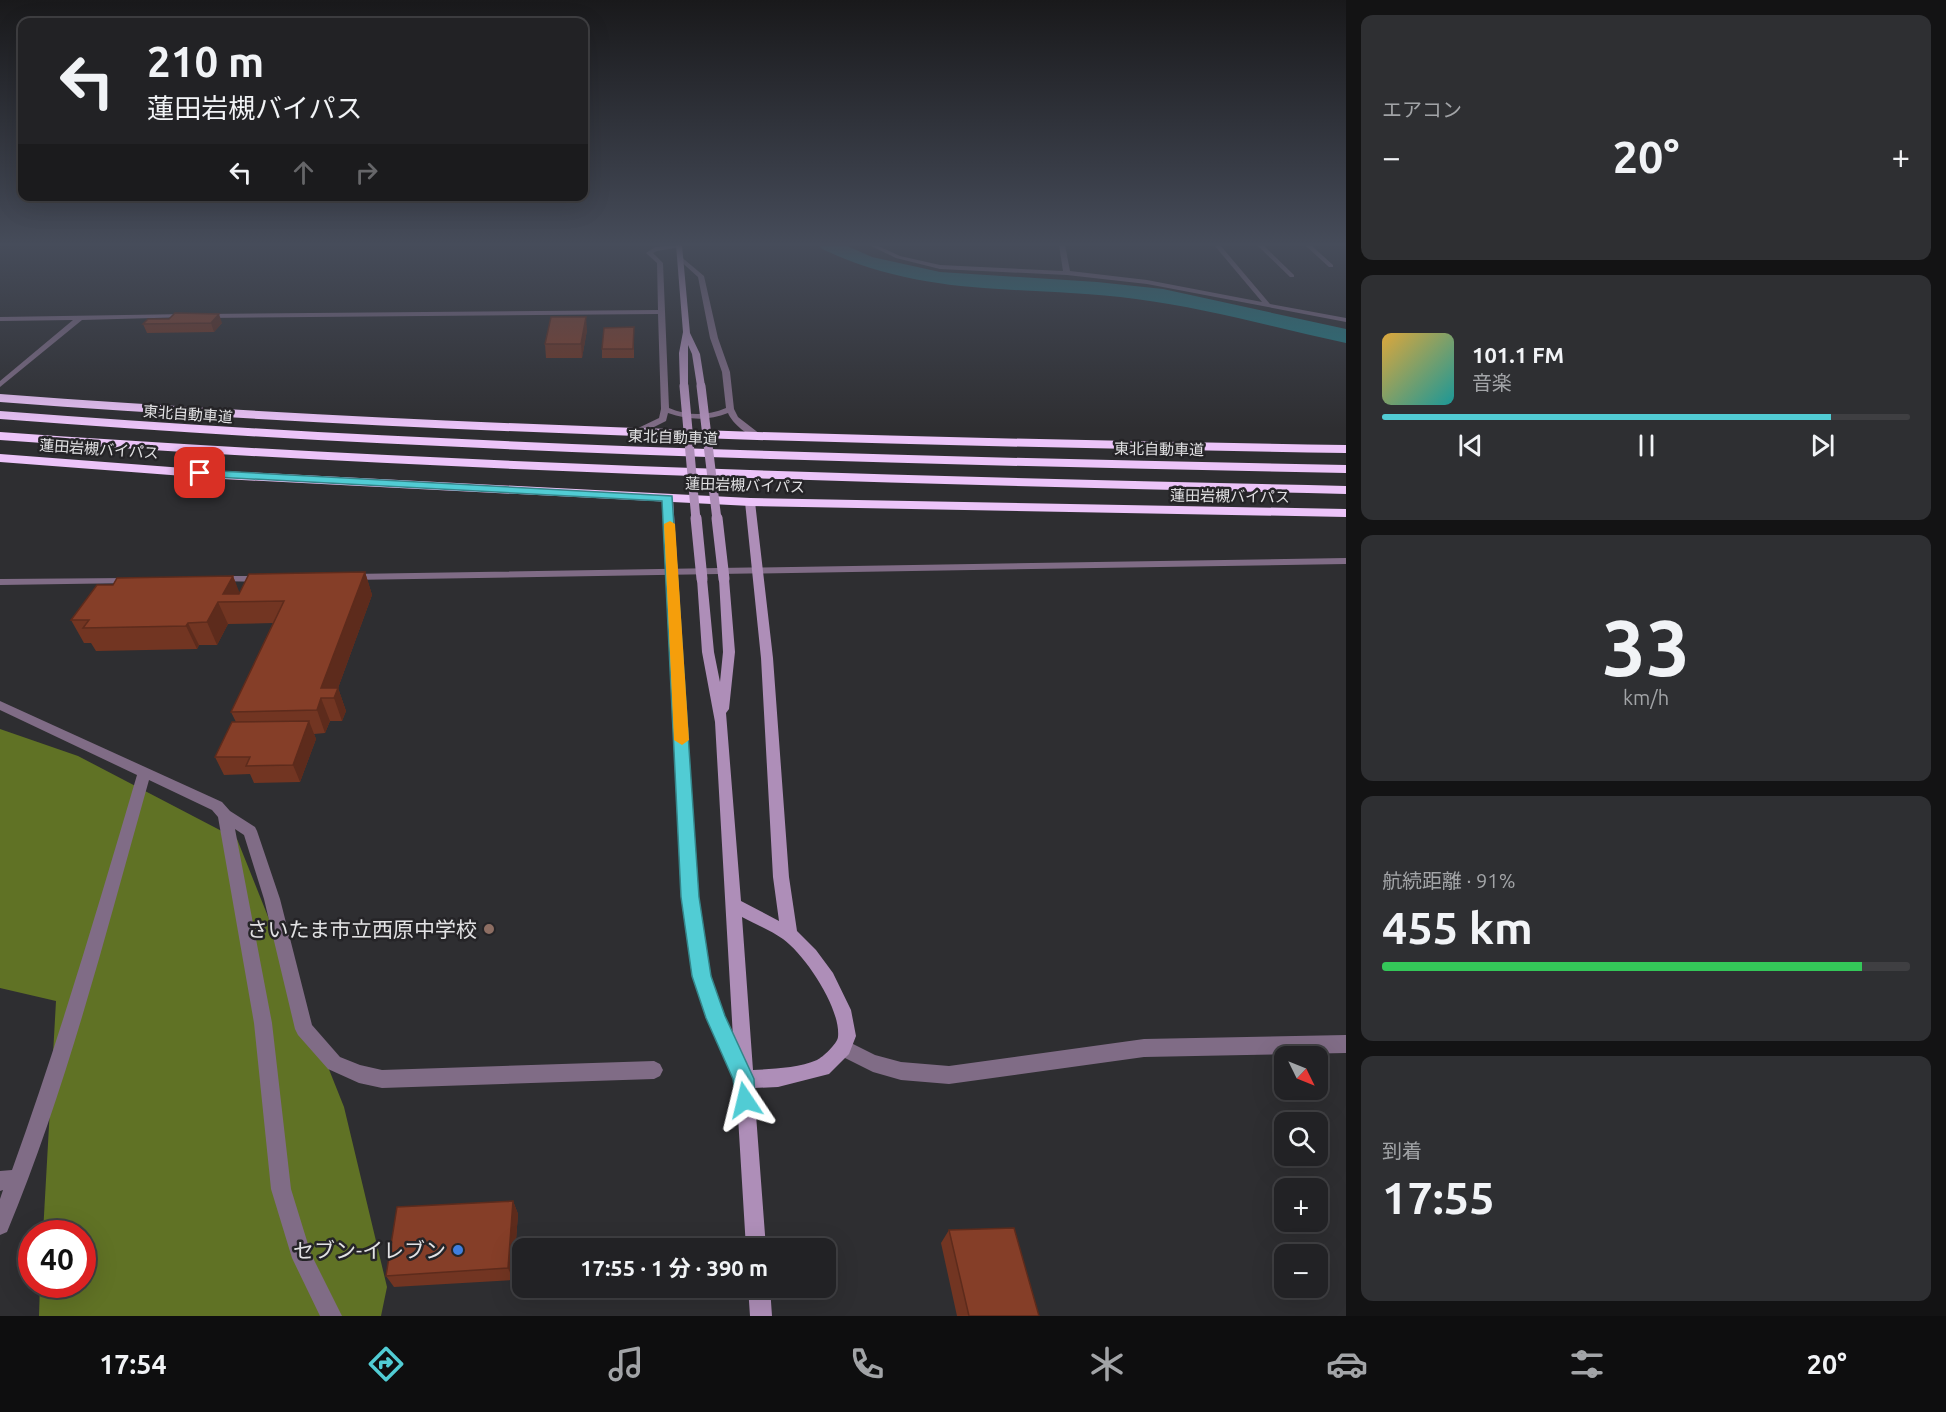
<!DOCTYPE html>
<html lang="ja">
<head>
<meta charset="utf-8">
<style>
	:root { --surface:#222225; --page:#2e2f32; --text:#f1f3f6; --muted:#a2a4a7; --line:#3f3f42; --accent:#51ccd4 }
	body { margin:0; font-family:Ubuntu,"Noto Sans JP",sans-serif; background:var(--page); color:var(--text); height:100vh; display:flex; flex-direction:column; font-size:22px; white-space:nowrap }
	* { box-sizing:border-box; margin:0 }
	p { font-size:20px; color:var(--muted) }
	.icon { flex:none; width:33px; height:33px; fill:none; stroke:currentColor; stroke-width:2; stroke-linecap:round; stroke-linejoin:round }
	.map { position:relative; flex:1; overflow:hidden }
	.side { display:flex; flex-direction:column; gap:15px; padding:15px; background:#131314; width:600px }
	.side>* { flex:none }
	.banner { position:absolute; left:18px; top:18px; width:570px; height:183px; border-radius:12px; box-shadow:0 6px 24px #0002,0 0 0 2px var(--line); background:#222225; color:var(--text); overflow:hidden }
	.needle { width:39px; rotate:133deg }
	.tools { position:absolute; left:1274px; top:1046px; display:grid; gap:12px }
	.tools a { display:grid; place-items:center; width:54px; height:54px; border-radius:12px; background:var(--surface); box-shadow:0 6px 24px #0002,0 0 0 2px var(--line); font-size:30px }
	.speed { position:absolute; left:18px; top:1220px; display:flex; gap:12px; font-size:30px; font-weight:700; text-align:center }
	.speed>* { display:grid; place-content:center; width:78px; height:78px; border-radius:50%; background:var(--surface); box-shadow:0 6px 24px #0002,0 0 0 2px var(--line); line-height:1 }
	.speed .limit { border:9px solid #d22; background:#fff; color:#111 }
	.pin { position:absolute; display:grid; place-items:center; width:51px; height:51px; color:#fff; margin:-26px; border-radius:12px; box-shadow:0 3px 9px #0006 }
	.me { position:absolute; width:66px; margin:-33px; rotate:350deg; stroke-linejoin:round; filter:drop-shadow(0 0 4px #0008) }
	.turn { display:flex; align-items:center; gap:21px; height:126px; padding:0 30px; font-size:27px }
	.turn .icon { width:78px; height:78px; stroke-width:2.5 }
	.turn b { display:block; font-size:42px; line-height:51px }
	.lanes { display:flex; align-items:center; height:57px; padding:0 30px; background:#0003; justify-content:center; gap:30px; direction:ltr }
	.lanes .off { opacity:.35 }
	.big { font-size:45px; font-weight:700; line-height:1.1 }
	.side .tile { flex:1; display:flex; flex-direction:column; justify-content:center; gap:9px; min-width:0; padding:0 21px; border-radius:12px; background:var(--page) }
	.side .dial { align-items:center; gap:0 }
	.dial b { font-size:78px; line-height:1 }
	.song { display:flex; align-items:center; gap:18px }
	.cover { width:72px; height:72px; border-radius:9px; background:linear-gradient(135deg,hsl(40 70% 55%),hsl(180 70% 35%)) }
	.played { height:6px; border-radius:3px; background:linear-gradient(90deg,var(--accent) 85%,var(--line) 85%) }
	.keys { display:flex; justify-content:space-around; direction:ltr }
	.heat { display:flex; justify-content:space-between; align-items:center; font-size:33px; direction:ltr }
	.charge { height:9px; border-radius:4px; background:linear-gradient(90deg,#34c759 91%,var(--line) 0) }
	.trip { position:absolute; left:512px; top:1238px; width:324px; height:60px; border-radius:12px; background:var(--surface); box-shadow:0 6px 24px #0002,0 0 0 2px var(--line); font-weight:700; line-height:60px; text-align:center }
	.tab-bar { display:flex; height:96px; justify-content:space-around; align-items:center; background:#0e0e0f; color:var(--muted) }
	.tab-bar .icon { width:42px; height:42px }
	.tab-bar .active { color:var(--accent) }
	.tab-bar b { font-size:27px; color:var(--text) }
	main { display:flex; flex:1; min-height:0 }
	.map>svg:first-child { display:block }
	.forest { fill:#607225 }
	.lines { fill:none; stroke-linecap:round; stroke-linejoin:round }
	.river { fill:#227e85; fill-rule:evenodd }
	.street { fill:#806c86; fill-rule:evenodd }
	.secondary { fill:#ae8eb8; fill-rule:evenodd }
	.highway { fill:#ecc4f9; fill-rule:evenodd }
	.secondary-bridge-far1 { stroke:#ae8eb8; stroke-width:9 }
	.secondary-bridge { stroke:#ae8eb8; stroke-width:11 }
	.wall { fill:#723522 }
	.shaded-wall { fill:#5d2b1c }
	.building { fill:#853e28; stroke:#5d2b1c; stroke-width:1.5 }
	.route { fill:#51ccd4; stroke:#35858a; stroke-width:1.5 }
	.slow { fill:#f59e0b }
	.education-dot { fill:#8d6e63; stroke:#252427; stroke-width:2 }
	.shop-dot { fill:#3f7fe0; stroke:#252427; stroke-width:2 }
	.labels { text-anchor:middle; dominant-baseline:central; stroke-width:5; stroke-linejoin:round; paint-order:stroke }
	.far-street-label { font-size:15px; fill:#e2e2e4; stroke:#252427 }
	.near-poi-label { font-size:21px; fill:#e2e2e4; stroke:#252427; text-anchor:end }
</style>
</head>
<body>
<main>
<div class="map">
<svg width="1346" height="1316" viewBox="0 0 1346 1316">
	<rect width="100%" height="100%" fill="#2e2e31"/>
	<path class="forest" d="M0,729L78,756L237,839L344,1107L387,1287L381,1316H39L40,1284H82V1233H43L56,1001L0,988Z"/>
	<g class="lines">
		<path class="river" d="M819,245H845L872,257L940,272L1097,282L1163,289L1346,329V343C1276,328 1207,308 1136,299C1022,284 931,300 822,249Z"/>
		<path class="street" d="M681,245V247L657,251L653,253L663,263L669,408C688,416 707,416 726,408L722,372L710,338L698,277L677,258L679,255L704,276L718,338L730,372L734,409L738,417L760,434V438C749,438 732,423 728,413C708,421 689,420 668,413L666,421L638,435H632V431L659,418L661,409L658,314L205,318L202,316L205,314L658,310L657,263L646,253L655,247Z
			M869,245H876L900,256L940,265L1063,271L1059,245H1065L1070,271L1147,280L1262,302L1214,245H1220L1270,304L1346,318V322L1147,284L1067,275L940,269L896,258Z
			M1257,245H1263L1294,275V277H1290Z
			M1305,245H1311L1333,265V267H1329Z
			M187,314L189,315V317L82,320L0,387V381L73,320L0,321V317Z
			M1346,558V564L351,580L346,577L351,574Z
			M219,576H262L267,579L262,582L215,581L214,579Z
			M130,578L134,579L135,581L134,583L0,585V579Z
			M0,701L222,802L230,811L255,827L257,831L280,899L312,1025L340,1057L360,1065L382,1070L654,1061L660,1064L663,1070L660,1076L654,1079L382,1088L359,1083L328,1069L298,1035L295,1029L264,899L244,835L235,829L272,1023L291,1189L311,1254L342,1316H320L292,1258L271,1189L254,1023L218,817L212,810L149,780C106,932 67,1088 7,1232L0,1235V1199L3,1190L0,1191V1171L12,1170C59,1040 98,907 137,775L0,710Z
			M1346,1035V1053L1144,1057L949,1084L901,1080L873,1072L837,1054L834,1048L837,1042L843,1039L875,1055L901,1062L949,1066L1144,1039Z"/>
		<path class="secondary" d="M676,245H682L690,333L700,354L705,386L701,388L697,386L692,354L688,345V386L684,388L680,386L679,353L683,332Z
			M668,495L673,498L698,897L709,976L723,1016L733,1038L715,722L702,652L697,579L702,576L707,579L714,652L720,682L723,652L719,579L724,576L729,579L735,652L729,709L726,713L741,901L779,921L773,877L761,658L745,502L750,499L755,502L773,658L789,877L797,931L816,950L833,973L851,1010L856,1036L849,1054L829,1074L778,1087L754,1088L766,1248H746L736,1084L706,1018L693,976L682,897L663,498ZM742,917C755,924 770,930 783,939C805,955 841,1008 838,1037C837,1044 823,1057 817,1060C799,1068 772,1069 753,1070Z
			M748,1287H770L772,1316H750Z"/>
		<path class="highway" d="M0,394C448,428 897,437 1346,445V453C897,445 448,436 0,402Z
			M0,411C448,446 897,456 1346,465V473C897,464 448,454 0,419Z
			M0,432C448,464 897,476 1346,486V494C897,484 448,472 0,440Z
			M0,454L223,471L750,498L1346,509V517L750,506L223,479L0,462Z"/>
		<path class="secondary-bridge-far1" d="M684,386L696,520
			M701,386L717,520"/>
		<path class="secondary-bridge" d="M696,518L702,579
			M717,518L724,579"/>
	</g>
	<path class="wall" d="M222,323L214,332L147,333L143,324Z
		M634,327V358H602V349Z
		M587,330L582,358H546L545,344Z
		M365,572L372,595L338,688L346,711L342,721H330L325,733L314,734L316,739L300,782L254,783L250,774L224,775L215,757L236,722L231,712L273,623L228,624L217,645H199L197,649L96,651L91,643H84L71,620L113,585L233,576L239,593Z
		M513,1201L518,1214L513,1280L394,1287L386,1276Z
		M949,1230L1039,1316H957L941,1243Z"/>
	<path class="shaded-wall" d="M219,314L222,323L214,332L211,323Z
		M586,317L587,330L582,358L581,344Z
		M365,572L372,595L338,688L346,711L342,721L334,698L321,688Z
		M233,576L242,599L223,594Z
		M218,602L228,624L217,645L207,622Z
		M188,623L199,645L197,649L186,626Z
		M321,698L330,721L325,733L317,710Z
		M309,721L316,739L300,782L293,765Z
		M513,1201L518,1214L513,1280L508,1268Z"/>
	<path class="building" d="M175,313L219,314L211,323L143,324L148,319H169Z
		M551,317H586L581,344H545Z
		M634,327L633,349H602L604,328Z
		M365,572L321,688H338L334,698H321L317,710L231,712L284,601L218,602L207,622L188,623L186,626L83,628L89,620H71L97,585H113L117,578L233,576L223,594H239L249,574Z
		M309,721L293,765L246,766L250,757H215L232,722Z
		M513,1201L508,1268L386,1276L397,1207Z
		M1014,1228L1039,1316H969L949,1230Z"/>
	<linearGradient id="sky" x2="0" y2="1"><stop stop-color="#19191b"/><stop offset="0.57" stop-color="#464c5a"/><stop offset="1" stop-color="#464c5a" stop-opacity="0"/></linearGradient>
	<rect width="1346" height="429" fill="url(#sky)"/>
	<path class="route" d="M200,470L672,496L699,897L711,976L725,1016L754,1079L755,1100L752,1107L745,1110L737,1107L733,1079L706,1018L692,976L681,897L662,501L197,476V471Z"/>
	<path class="slow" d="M670,521L675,524L689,740L682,745L674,740L664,524Z"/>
	<circle class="education-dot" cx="489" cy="929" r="6"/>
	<circle class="shop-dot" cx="458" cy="1250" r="6"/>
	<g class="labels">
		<g class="far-street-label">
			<text transform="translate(188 414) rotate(4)">東北自動車道</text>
			<text transform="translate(673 437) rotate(2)">東北自動車道</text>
			<text transform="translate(99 449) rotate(4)">蓮田岩槻バイパス</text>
			<text transform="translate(1159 449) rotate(1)">東北自動車道</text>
			<text transform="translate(745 485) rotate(2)">蓮田岩槻バイパス</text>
			<text transform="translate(1230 496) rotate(1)">蓮田岩槻バイパス</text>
		</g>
		<g class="near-poi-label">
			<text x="477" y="929">さいたま市立西原中学校</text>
			<text x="446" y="1250">セブン-イレブン</text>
		</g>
	</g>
</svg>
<div class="tools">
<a><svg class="needle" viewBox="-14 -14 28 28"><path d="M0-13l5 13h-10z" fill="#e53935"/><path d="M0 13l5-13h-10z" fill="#a2a4a7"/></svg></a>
<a><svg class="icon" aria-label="search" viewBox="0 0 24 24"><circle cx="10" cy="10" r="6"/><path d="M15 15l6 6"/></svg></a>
<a>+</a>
<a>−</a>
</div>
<div class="speed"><div class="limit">40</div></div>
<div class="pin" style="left:200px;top:473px;background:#d93025"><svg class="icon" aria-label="arrive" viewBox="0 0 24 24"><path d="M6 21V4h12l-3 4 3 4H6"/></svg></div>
<svg class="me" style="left:745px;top:1100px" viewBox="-20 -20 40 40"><path d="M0-17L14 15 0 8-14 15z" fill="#51ccd4" stroke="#fff" stroke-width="4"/></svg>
<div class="trip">17:55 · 1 分 · 390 m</div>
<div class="banner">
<div class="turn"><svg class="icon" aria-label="left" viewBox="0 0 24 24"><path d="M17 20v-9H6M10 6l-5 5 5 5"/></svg><div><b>210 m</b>蓮田岩槻バイパス</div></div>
<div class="lanes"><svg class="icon" aria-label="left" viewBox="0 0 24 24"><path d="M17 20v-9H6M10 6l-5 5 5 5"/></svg><svg class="icon off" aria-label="ahead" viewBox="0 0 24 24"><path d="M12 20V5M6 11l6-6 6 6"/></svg><svg class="icon off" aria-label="right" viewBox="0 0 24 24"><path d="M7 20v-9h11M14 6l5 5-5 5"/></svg></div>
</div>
</div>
<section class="side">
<div class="tile"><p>エアコン</p>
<div class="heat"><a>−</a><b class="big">20°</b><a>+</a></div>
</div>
<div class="tile">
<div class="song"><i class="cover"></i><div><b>101.1 FM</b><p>音楽</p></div></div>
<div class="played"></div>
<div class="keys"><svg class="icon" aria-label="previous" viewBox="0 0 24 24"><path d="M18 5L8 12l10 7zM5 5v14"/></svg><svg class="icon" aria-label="pause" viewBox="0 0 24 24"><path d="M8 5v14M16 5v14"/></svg><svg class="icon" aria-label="next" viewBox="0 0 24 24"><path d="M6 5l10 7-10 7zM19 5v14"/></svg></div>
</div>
<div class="tile dial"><b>33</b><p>km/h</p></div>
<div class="tile"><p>航続距離 · 91%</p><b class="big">455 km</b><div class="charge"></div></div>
<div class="tile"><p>到着</p><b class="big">17:55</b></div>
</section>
</main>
<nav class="tab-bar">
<b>17:54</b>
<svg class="icon active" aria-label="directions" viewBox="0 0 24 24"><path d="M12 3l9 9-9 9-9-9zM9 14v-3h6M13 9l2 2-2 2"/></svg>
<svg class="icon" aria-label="music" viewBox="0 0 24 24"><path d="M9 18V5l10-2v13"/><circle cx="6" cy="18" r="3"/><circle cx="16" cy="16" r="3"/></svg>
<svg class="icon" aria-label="phone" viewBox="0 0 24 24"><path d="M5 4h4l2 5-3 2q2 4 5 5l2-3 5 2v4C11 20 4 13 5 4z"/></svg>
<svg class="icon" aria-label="climate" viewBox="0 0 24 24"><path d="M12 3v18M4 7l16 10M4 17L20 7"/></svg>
<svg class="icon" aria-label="car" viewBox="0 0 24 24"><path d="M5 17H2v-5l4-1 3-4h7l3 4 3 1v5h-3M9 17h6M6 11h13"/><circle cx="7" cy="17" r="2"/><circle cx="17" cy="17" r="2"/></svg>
<svg class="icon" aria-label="filters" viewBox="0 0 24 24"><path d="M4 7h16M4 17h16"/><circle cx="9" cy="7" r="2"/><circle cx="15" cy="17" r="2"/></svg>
<b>20°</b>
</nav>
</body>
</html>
